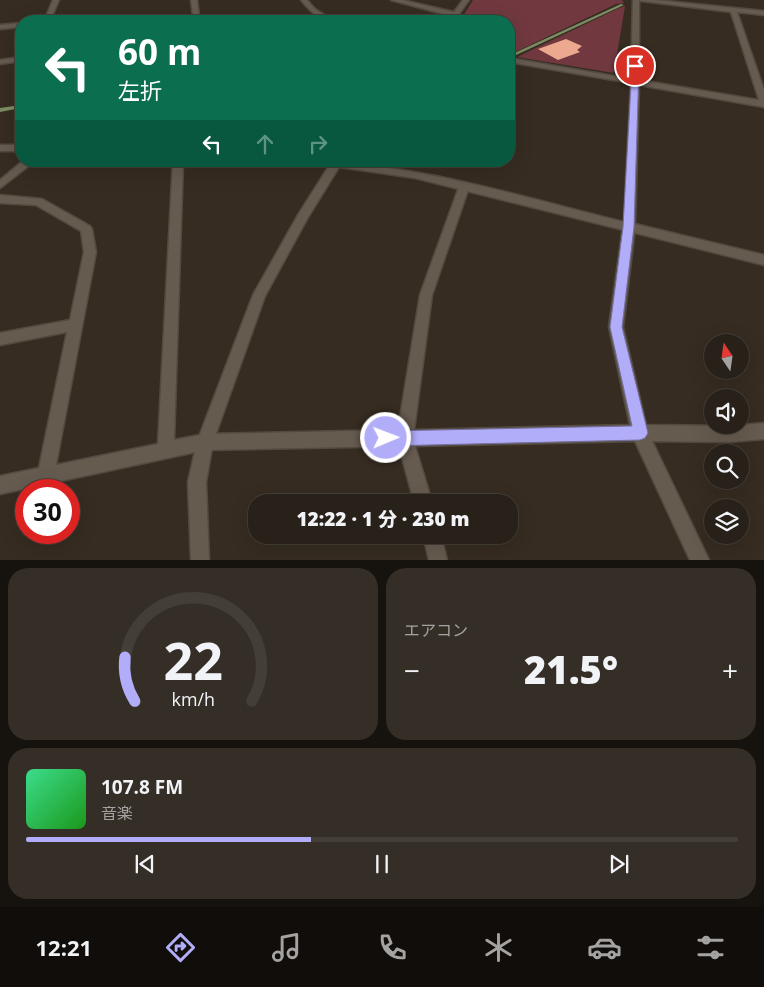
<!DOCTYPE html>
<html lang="ja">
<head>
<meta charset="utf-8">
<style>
	:root { --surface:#282119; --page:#342e26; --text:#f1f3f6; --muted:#a5a3a2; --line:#443e38; --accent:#b2adf9 }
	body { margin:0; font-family:"Open Sans","Noto Sans JP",sans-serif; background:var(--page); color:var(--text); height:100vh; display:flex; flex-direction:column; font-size:19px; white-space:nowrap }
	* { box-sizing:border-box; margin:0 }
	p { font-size:16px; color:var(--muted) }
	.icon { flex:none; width:28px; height:28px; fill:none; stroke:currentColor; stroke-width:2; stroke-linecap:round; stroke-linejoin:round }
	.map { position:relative; height:560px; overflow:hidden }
	.drawer { display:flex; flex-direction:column; gap:8px; padding:8px; background:#16120e; flex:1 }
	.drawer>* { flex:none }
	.banner { position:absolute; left:15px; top:15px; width:500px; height:152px; border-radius:20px; box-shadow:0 5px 20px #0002,0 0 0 1px var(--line); background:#0b6e4f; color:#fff; overflow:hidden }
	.needle { width:32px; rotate:347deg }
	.buttons { position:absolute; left:704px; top:334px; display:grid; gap:10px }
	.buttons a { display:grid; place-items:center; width:45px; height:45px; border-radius:50%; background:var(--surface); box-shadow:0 5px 20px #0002,0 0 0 1px var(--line); font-size:25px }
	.speed { position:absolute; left:15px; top:479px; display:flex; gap:10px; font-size:25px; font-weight:700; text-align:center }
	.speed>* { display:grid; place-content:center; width:65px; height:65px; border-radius:50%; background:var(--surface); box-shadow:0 5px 20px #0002,0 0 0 1px var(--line); line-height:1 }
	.speed .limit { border:8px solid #d22; background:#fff; color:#111 }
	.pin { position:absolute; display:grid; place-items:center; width:42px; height:42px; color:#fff; margin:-21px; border:2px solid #fff; border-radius:50%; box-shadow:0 1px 5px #0007 }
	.me { position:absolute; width:55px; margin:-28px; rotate:89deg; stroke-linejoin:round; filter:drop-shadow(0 0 4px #0008) }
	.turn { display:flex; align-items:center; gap:18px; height:105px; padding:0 20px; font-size:22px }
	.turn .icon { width:65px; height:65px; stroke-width:2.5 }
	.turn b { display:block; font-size:35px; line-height:42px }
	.lanes { display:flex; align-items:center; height:48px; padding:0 20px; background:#0003; justify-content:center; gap:25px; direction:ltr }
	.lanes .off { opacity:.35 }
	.big { font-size:38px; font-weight:800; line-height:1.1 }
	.drawer .tile { flex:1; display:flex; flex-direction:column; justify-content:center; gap:8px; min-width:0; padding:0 18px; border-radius:20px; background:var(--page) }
	.drawer .dial { align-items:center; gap:0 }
	.dial svg { height:130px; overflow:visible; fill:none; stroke:var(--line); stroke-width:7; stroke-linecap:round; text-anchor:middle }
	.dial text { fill:var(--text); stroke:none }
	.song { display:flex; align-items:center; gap:15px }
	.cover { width:60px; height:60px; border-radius:8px; background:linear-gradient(135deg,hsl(150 70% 55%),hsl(120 70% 35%)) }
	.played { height:5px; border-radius:2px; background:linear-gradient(90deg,var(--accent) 40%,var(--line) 40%) }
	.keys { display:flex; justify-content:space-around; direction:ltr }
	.heat { display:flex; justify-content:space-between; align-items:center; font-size:28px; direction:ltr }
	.drawer .tiles { flex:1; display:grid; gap:8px; grid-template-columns:1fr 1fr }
	.tile:last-child { grid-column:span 2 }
	.trip { position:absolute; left:248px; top:494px; width:270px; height:50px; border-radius:20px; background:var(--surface); box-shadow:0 5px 20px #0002,0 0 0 1px var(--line); font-weight:800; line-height:50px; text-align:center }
	.menu { display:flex; height:80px; justify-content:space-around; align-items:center; background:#100d0a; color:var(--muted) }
	.menu .icon { width:35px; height:35px }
	.menu .selected { color:var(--accent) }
	.menu b { font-size:22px; color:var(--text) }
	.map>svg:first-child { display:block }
	.green { fill:#71393f }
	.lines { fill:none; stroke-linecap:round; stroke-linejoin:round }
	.stream { fill:#7c8c63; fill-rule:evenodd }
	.building { fill:#eca98f }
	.minor-casing { stroke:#524940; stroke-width:3 }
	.tertiary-casing { stroke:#524940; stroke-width:3 }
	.minor { fill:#665b4f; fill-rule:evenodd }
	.tertiary { fill:#665b4f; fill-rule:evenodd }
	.route { fill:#b2adf9; stroke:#7470a2 }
</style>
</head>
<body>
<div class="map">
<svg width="764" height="560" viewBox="0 0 764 560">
	<rect width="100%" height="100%" fill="#362c21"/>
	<path class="green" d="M473,0H622L624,3L616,4L509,55V21H460Z
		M625,6L614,73L517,57L617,9Z"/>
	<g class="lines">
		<path class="stream" d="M621,4L624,5L514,56L510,55Z
			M21,105V108L0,112V108Z"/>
	</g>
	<path class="building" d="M566,39L582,46L577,50L580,52L558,60L538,49Z"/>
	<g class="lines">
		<defs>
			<path id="minor" d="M53,0H59L50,21H44Z
				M191,0H197L199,16L196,21H190L193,16Z
				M391,0H402L454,12L463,0H469L454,21H448L451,16Z
				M634,0H655L764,11V15L737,12L764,90V106L760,103L731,12Z
				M83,17L86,19L85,21H56L59,19Z
				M21,23V27L0,29V25Z
				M21,57V61L0,64V60Z
				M23,161H35L0,188V180Z
				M173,161H183L174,440L205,434L398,430L420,295L459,187L464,184L469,187L432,295L414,430L630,425L609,327L623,227L625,224H633L635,227L623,327L646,425L729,426L764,423V439L729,442L652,441L709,560H690L635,441L415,446L432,502H414L399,446L205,450L0,494V476L39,468L67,332L0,345V333L70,320L84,252L81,231L36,205L0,203V195L42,199L90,226L92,229L96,252L56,465L158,444Z
				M423,535H441L447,560H429Z"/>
			<path id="tertiary" d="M301,0H307L315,9L334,21C321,22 309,10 301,0Z
				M633,0H639V80L764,101V107L639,85L635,224L764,255V265L415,178L339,167L307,219L265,296L213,442L206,482L209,560H191L188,482L197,442L253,295L298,215L329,166L304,164L299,161C409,161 517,196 624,222L631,83L509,62V58L631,79Z
				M0,145H21V151H0Z"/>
		</defs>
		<use href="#minor" class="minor-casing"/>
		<use href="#tertiary" class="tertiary-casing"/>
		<use href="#minor" class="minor"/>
		<use href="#tertiary" class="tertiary"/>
	</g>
	<path class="route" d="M635,63L639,66L634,227L622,327L648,433L645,438L640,440L386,446L381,443L379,438L381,433L386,431L632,426L610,327L623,227L632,66Z"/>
</svg>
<div class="buttons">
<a><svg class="needle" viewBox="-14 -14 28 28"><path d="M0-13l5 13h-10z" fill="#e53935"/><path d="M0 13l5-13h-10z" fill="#a5a3a2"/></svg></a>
<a><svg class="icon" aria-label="sound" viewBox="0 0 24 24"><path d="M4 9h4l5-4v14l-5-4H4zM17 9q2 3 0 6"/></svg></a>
<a><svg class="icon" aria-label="search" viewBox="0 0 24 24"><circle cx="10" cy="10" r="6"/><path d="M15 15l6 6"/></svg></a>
<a><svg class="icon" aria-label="layers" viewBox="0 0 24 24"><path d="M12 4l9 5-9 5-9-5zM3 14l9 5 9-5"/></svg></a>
</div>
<div class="speed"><div class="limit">30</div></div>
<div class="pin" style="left:635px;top:66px;background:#d93025"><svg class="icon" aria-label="arrive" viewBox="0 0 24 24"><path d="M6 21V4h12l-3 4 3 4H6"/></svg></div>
<svg class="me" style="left:386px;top:438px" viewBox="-20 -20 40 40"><circle r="17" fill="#b2adf9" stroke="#fff" stroke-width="3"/><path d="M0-11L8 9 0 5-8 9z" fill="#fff"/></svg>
<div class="trip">12:22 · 1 分 · 230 m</div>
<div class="banner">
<div class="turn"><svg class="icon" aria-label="left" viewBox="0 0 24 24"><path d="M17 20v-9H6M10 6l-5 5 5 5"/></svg><div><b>60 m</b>左折</div></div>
<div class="lanes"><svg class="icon" aria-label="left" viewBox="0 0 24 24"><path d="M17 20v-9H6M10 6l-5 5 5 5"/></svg><svg class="icon off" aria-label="ahead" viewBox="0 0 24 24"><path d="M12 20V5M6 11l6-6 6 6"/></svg><svg class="icon off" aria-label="right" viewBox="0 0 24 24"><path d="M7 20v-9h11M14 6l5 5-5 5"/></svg></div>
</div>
</div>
<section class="drawer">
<div class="tiles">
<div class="tile dial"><svg viewBox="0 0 100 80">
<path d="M14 69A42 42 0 1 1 86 69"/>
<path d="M14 69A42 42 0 0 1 8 42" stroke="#b2adf9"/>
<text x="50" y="56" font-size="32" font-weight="700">22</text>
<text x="50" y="72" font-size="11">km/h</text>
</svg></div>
<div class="tile"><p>エアコン</p>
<div class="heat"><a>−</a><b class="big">21.5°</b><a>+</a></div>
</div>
<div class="tile">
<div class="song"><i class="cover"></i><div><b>107.8 FM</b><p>音楽</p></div></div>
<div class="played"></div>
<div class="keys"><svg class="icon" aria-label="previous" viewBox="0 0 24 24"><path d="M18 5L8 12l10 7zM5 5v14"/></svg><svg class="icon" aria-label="pause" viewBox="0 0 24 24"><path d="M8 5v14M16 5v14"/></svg><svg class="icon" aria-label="next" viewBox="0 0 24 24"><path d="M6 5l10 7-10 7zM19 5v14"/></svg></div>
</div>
</div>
</section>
<nav class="menu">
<b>12:21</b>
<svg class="icon selected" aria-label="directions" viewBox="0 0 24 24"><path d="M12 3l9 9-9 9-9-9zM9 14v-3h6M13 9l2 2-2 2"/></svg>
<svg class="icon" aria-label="music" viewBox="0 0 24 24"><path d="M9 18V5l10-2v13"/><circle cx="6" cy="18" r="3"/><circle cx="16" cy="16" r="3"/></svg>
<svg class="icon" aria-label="phone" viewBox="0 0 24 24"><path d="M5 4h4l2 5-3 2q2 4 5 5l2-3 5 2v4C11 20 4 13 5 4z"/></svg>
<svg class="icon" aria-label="climate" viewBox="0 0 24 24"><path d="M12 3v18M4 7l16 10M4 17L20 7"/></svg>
<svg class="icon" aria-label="car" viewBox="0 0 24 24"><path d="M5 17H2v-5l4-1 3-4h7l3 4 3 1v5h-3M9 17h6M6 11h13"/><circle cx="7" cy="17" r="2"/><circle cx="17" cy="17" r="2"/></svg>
<svg class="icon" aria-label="filters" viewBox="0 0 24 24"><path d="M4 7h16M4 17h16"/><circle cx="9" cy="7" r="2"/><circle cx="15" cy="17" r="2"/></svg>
</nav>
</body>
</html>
